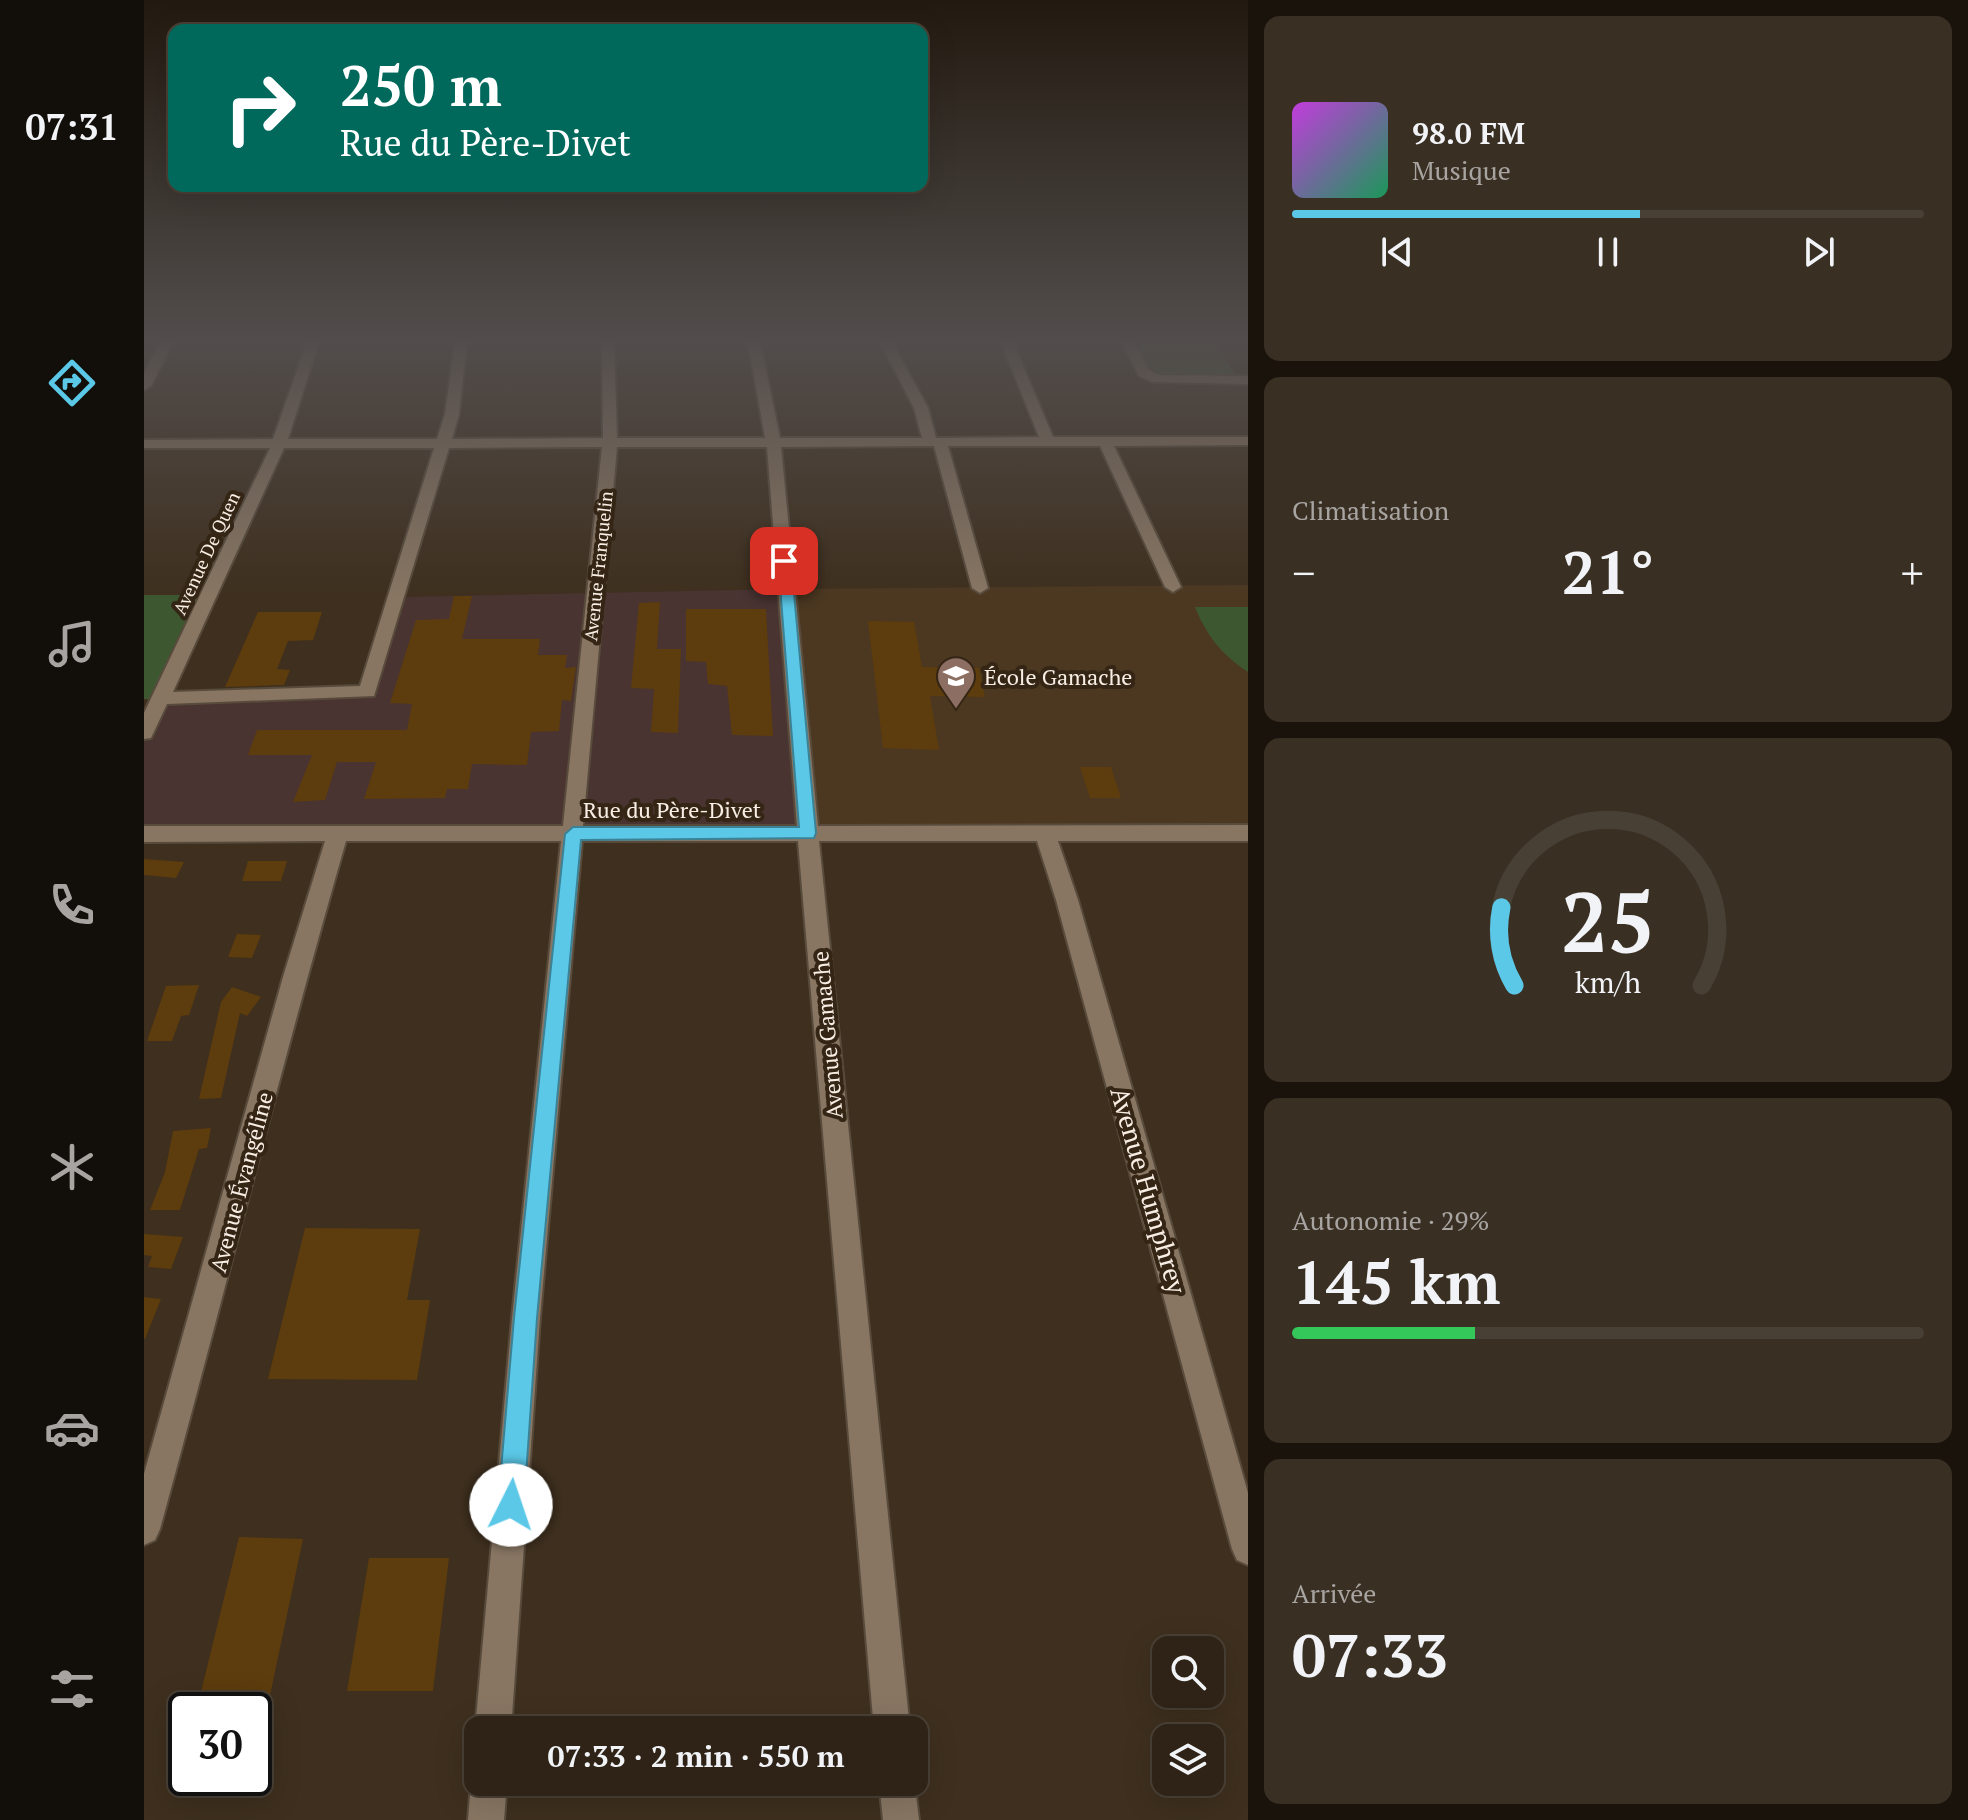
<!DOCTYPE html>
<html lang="fr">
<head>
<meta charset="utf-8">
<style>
	:root { --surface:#2e2316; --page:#3a2f23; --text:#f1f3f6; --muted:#a7a4a1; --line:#494035; --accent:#5bc8e7 }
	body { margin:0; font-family:"PT Serif",serif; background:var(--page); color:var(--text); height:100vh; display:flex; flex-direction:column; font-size:30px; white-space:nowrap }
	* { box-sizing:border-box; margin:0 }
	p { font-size:26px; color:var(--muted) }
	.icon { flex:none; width:44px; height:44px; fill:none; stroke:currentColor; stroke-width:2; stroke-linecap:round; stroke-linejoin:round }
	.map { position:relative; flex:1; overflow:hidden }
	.panel { display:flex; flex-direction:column; gap:16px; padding:16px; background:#19130c; width:720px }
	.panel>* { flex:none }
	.banner { position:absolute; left:24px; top:24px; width:760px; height:168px; border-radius:16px; box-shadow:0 8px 32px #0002,0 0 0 2px var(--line); background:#00695c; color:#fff; overflow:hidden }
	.fabs { position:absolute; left:1008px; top:1636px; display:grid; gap:16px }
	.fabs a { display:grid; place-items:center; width:72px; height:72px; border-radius:16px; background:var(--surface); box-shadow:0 8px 32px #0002,0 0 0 2px var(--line); font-size:40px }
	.speed { position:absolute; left:24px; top:1692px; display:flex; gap:16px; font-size:40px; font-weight:700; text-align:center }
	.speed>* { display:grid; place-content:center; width:104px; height:104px; border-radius:50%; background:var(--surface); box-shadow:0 8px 32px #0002,0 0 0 2px var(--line); line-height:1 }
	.speed .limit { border:4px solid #111; border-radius:12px; background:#fff; color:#111 }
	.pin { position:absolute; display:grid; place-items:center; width:68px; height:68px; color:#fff; margin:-34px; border-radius:16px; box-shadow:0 4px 12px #0006 }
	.me { position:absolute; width:88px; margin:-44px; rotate:4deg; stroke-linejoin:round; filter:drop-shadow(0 0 6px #0008) }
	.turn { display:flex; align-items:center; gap:28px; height:168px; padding:0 40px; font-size:36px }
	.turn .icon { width:104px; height:104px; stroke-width:2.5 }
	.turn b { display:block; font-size:56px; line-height:68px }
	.big { font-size:60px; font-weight:700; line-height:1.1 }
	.panel .tile { flex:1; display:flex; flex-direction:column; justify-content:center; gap:12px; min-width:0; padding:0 28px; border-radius:16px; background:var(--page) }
	.panel .dial { align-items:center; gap:0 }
	.dial svg { height:208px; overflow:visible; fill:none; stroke:var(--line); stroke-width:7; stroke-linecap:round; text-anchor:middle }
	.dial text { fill:var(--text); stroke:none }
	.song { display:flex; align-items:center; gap:24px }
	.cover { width:96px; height:96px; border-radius:12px; background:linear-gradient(135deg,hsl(290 70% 55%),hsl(150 70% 35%)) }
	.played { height:8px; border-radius:4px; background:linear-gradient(90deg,var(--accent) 55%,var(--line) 55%) }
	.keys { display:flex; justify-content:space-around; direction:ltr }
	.heat { display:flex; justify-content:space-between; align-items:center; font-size:44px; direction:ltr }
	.charge { height:12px; border-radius:6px; background:linear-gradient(90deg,#34c759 29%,var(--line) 0) }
	.trip { position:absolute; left:320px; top:1716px; width:464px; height:80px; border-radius:16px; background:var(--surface); box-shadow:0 8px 32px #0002,0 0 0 2px var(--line); font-weight:700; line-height:80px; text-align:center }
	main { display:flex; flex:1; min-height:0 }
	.dock { display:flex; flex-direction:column; width:144px; justify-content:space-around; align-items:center; background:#120e09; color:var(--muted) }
	.dock .icon { width:56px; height:56px }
	.dock .on { color:var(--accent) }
	.dock b { font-size:36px; color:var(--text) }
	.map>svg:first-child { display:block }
	.built { fill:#4c3821 }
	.medical { fill:#493432 }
	.green { fill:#3d5830 }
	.building { fill:#5d3c0d }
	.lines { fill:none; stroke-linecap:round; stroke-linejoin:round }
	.minor-casing { stroke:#584b3c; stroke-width:4 }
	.minor { fill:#887663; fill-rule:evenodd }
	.route { fill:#5bc8e7; stroke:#3b8296; stroke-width:2 }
	.labels { text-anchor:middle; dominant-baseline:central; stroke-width:8; stroke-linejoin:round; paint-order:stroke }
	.far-street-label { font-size:18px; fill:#f8eee4; stroke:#342515 }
	.poi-label { font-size:22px; fill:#f8eee4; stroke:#342515; text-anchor:start }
	.street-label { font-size:22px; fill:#f8eee4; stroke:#342515 }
	.near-street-label { font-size:26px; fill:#f8eee4; stroke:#342515 }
</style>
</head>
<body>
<main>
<nav class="dock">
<b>07:31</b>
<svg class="icon on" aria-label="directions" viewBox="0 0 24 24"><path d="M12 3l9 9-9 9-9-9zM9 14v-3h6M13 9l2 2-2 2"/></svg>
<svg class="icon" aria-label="music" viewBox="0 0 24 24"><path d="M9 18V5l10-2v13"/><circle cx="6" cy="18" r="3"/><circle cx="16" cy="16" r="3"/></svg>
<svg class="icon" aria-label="phone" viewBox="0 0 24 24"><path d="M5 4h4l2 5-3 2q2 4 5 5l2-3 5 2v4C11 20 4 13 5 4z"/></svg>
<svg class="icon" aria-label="climate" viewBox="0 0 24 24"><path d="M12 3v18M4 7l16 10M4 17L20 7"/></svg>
<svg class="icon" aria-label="car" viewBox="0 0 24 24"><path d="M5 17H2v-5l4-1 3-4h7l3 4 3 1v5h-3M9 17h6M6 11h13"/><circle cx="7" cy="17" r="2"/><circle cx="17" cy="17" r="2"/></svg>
<svg class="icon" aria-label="filters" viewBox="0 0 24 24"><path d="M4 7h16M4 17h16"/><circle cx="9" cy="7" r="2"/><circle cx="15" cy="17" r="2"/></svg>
</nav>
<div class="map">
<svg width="1104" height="1820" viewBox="0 0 1104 1820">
	<rect width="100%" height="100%" fill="#3e2f1e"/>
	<path class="built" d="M1104,585V830L664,833L642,589Z"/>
	<path class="medical" d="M642,589L664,833L0,834V733L16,698L218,694L260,597Z"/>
	<path class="green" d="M984,342H1071L1095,381H1055L1000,373Z
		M0,595H64L8,700L0,699Z
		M1051,607H1104V672C1077,654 1063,636 1051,607Z"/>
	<path class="building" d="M310,596H328L318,639H396L394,655H423L421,668L432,667L427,701L418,700L415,731L387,732L383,765L328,764L324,789H303L301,798L220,799L232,762H193L181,800L149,802L168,755H104L113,730H263L268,704L246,703L272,620L305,619Z
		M516,602L513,649H537L534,733L507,732L510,689L487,688L495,603Z
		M542,609H622L629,736L588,735L583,686L564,684L562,662L542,661Z
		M114,612H178L169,640L144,641L133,669L146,670L140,685L81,687Z
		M724,621L770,622L778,667L835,668L841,697L786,696L795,750L739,748Z
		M936,767H967L977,798H946Z
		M0,859L40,862L32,878L0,875Z
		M104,861H143L137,881H98Z
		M93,934L117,935L108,958L84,957Z
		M55,985L45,1015L37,1016L28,1041H3L22,986Z
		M88,987L117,997L103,1016L96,1013L77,1098L55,1099L77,1002Z
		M67,1128L63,1148L55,1149L36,1210H6L21,1172L29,1131Z
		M161,1228L276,1229L263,1300H286L273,1380L124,1379Z
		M0,1234L39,1237L27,1269L4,1267L8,1256L0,1255Z
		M0,1297L17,1299L1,1339H0Z
		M95,1537L159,1539L124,1705L54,1704Z
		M225,1558H305L289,1691H203Z"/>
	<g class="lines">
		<defs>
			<path id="minor" d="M17,342H29L7,386L0,390V373Z
				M163,342H175L144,439H293L301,414L311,342H323L315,414L308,439L459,438L458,342H470L473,438H621L604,342H616L636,438H778L770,408L736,342H748L784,408L792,438L895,437L857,342H869L909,437H1104V445L970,446L1037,587L1029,592L1021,587L956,446H804L844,588L836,593L828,588L790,446L637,447L674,826L1104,825V841H914L934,900L1104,1493V1565L1093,1560L1088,1549L912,900L893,841H675L766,1730H730L654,841H438L396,1318L367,1730H334V1736L331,1730L368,1318L417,841H202C136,1069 79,1300 16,1529L11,1540L0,1545V1474L139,977L181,841L0,842V826H419L458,447L305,448L230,696L23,704L7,738L0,739V713L126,448H0V440L129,439ZM473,447H623L653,826H439ZM140,448H290L216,686L29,692Z
				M978,342H990L1005,370L1015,375L1104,376V384L1008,382L995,376Z
				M332,1769L334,1782H363L360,1820H324L327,1782Z
				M770,1779L775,1820H739L735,1782H770Z"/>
		</defs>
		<use href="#minor" class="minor-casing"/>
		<use href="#minor" class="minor"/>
	</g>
	<linearGradient id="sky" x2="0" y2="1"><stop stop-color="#221a10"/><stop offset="0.57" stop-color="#524d4c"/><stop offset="1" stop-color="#524d4c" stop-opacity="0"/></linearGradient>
	<rect width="1104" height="597" fill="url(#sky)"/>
	<path class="route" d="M640,557L647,561L672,833L670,838L437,840L393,1318L380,1505L376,1514L367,1518L358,1514L354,1505L370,1318L421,834L429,827H655L634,561Z"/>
	<defs>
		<symbol id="school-pin" viewBox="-11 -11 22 30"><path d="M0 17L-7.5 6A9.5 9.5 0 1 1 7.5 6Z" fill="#8d6e63" stroke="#342515"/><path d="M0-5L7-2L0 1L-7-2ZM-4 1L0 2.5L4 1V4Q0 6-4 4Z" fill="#fff"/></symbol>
	</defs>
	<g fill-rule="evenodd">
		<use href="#school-pin" x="790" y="654" width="44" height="60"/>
	</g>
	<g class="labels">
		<g class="far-street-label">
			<text transform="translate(62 553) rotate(-65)">Avenue De Quen</text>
			<text transform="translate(454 566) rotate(-84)">Avenue Franquelin</text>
		</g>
		<g class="poi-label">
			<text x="840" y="676">École Gamache</text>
		</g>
		<g class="street-label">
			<text x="528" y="809">Rue du Père-Divet</text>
			<text transform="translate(683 1035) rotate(-95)">Avenue Gamache</text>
			<text transform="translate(97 1182) rotate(-75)">Avenue Évangéline</text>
		</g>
		<g class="near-street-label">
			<text transform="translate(1005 1190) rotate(74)">Avenue Humphrey</text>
		</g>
	</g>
</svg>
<div class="fabs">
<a><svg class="icon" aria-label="search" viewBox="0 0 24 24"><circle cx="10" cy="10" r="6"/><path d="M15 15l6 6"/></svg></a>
<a><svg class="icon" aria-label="layers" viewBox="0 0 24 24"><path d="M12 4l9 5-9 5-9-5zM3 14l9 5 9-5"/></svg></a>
</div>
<div class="speed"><div class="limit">30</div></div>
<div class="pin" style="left:640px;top:561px;background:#d93025"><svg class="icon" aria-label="arrive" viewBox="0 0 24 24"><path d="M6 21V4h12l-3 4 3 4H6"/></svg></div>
<svg class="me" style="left:367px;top:1505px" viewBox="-20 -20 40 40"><circle r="19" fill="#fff"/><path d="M0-13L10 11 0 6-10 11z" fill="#5bc8e7"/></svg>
<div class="trip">07:33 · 2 min · 550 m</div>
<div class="banner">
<div class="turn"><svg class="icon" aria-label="right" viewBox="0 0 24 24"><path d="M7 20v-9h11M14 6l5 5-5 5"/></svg><div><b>250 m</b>Rue du Père-Divet</div></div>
</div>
</div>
<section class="panel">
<div class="tile">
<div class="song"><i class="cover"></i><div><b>98.0 FM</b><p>Musique</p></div></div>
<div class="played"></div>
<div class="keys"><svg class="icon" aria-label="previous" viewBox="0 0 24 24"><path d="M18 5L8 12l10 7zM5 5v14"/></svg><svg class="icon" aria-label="pause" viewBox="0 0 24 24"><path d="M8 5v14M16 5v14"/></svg><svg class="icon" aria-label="next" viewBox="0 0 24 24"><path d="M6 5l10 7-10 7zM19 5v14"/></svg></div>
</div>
<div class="tile"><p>Climatisation</p>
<div class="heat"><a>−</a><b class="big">21°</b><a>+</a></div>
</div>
<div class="tile dial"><svg viewBox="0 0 100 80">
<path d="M14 69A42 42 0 1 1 86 69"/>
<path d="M14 69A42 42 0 0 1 9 39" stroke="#5bc8e7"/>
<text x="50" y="56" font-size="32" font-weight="700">25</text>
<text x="50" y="72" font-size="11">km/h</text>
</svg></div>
<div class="tile"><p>Autonomie · 29%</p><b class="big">145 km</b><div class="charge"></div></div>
<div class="tile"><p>Arrivée</p><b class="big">07:33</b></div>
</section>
</main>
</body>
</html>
